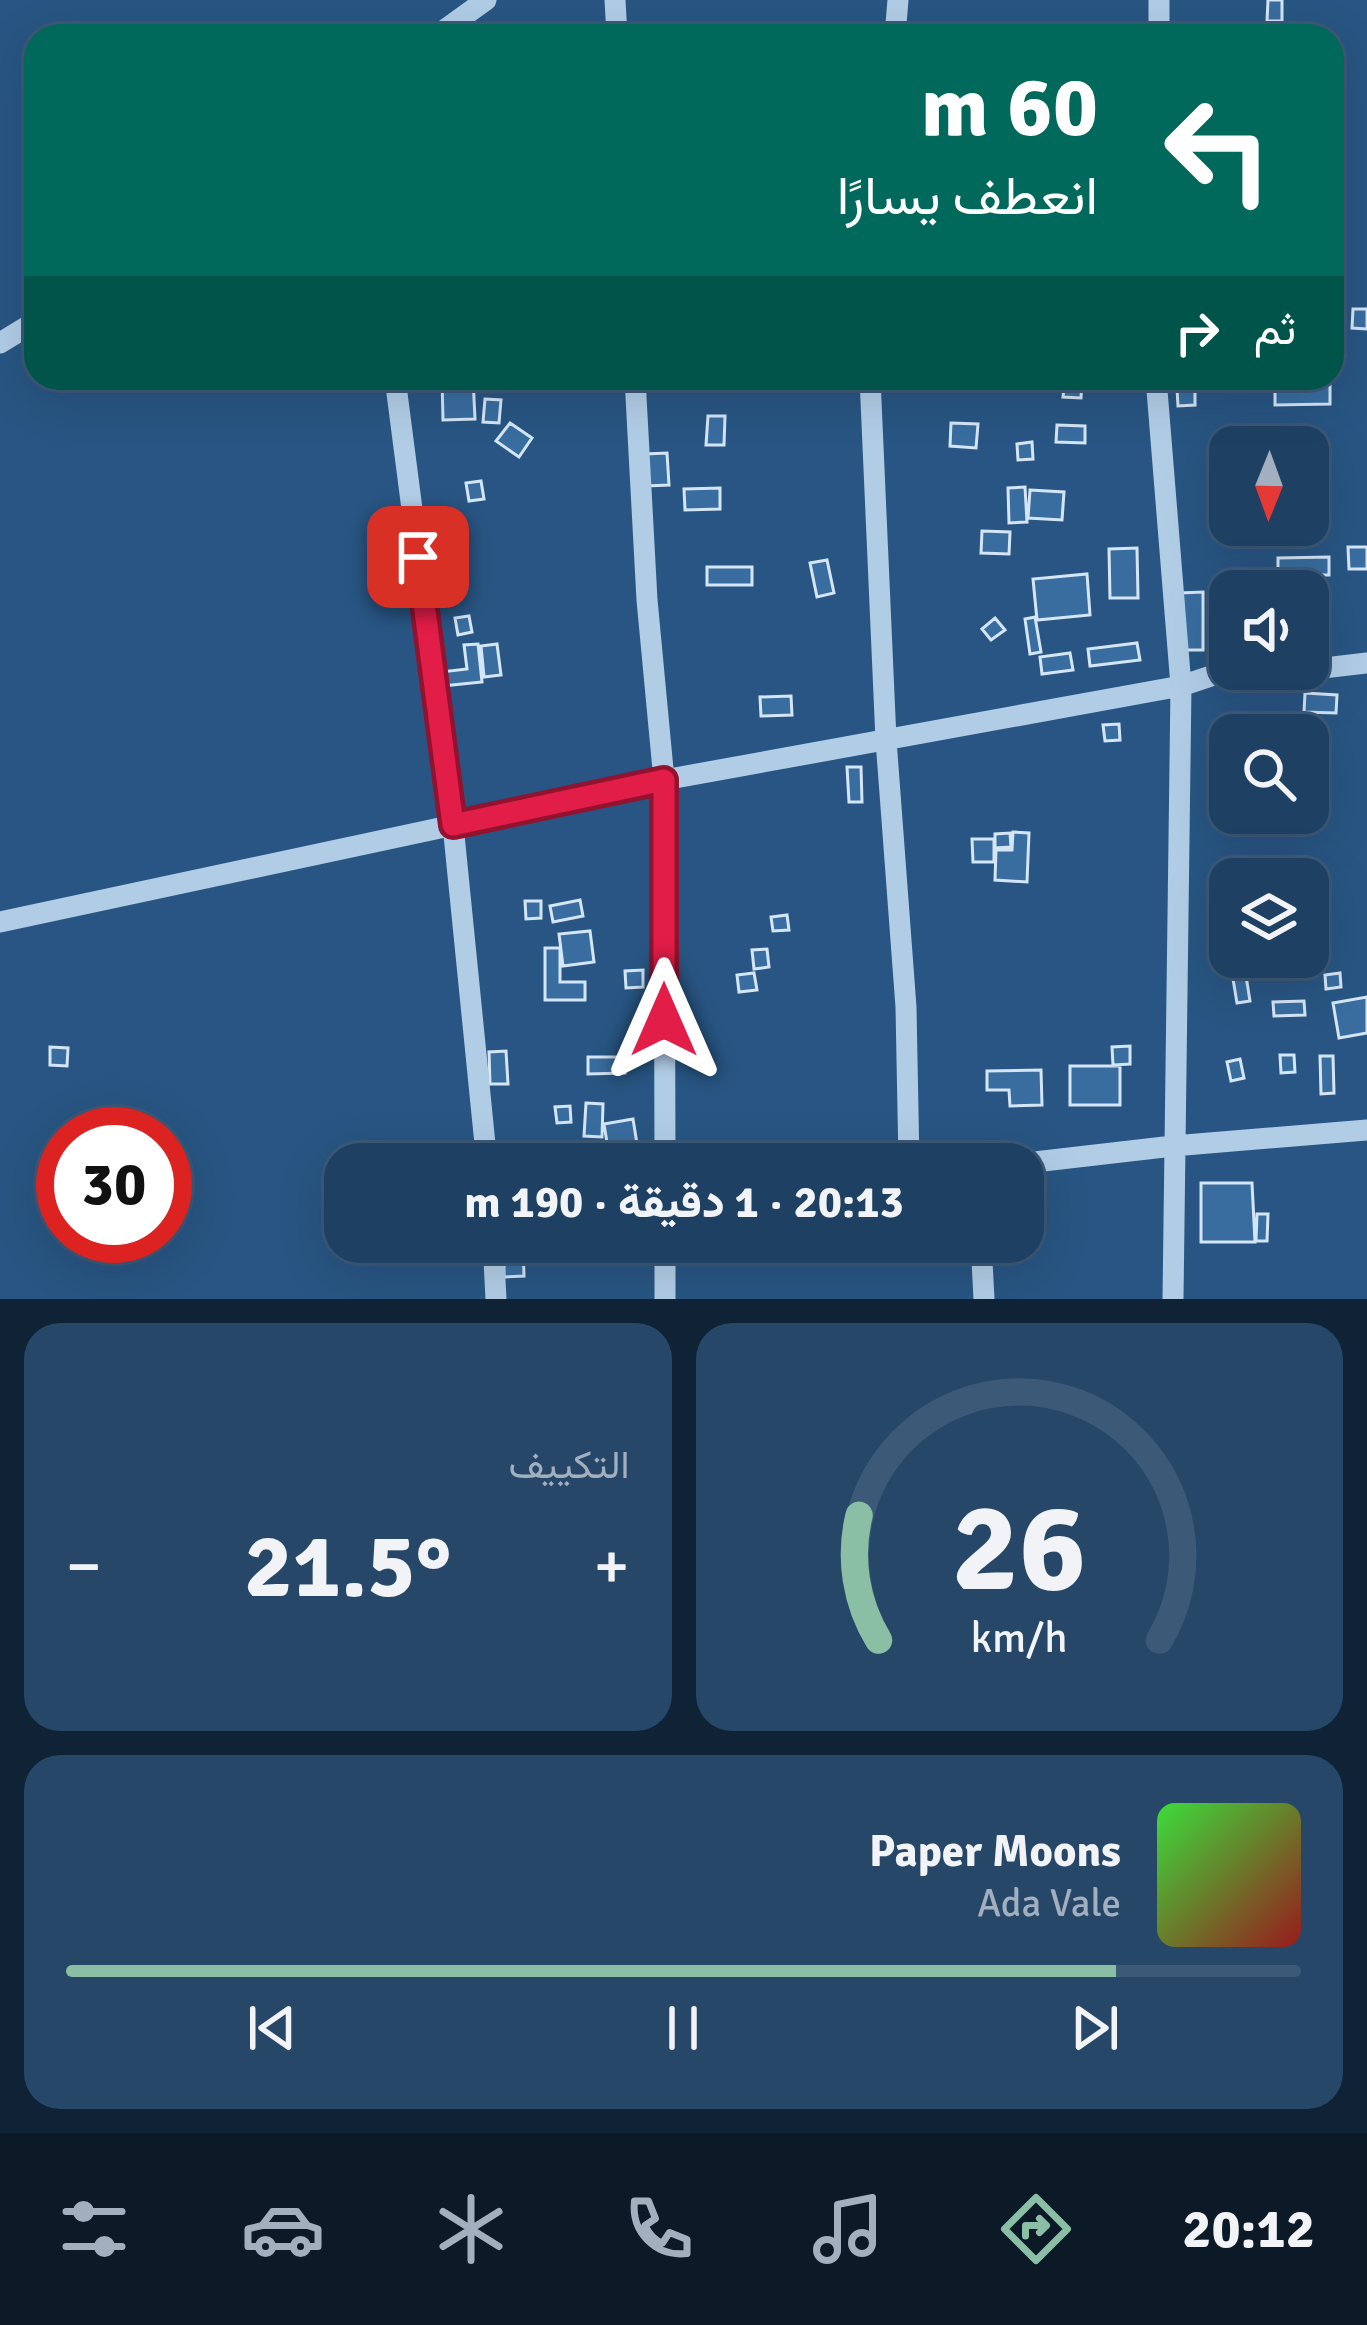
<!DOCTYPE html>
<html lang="ar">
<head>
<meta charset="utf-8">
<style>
	:root { --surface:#1e4062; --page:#264768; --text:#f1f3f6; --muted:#a1afbe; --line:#3c5977; --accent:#8abfa5 }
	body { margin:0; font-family:Signika,Vazirmatn,sans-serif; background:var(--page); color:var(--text); direction:rtl; height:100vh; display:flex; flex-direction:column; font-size:45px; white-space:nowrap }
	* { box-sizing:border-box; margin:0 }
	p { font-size:39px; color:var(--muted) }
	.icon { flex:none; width:66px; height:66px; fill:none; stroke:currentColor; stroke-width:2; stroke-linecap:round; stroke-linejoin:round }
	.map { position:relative; height:1299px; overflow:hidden; direction:ltr }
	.side { display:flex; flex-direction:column; gap:24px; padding:24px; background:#102336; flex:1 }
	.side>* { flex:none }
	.banner { position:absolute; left:24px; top:24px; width:1320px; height:366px; border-radius:36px; box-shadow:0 12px 48px #0002,0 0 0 3px var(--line); direction:rtl; background:#00695c; color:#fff; overflow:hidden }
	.needle { width:78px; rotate:181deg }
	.controls { position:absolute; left:1209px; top:426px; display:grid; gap:24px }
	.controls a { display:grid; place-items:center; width:120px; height:120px; border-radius:24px; background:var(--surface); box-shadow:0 12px 48px #0002,0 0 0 3px var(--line); font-size:60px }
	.speed { position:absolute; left:36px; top:1107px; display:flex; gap:24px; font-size:60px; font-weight:700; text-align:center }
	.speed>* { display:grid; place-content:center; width:156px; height:156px; border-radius:50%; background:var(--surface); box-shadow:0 12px 48px #0002,0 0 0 3px var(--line); line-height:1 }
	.speed .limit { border:18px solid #d22; background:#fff; color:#111 }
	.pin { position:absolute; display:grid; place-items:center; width:102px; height:102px; color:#fff; margin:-51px; border-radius:24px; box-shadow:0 6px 18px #0006 }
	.me { position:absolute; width:132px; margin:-66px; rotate:0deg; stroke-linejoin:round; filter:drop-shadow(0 0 9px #0008) }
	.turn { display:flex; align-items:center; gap:42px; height:252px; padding:0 48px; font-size:54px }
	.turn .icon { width:156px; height:156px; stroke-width:2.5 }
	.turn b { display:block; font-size:84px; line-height:102px }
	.then { display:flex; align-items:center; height:114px; padding:0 48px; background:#0003; gap:24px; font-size:45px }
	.big { font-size:90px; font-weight:800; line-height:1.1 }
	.side .tile { flex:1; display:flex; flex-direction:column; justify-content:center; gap:18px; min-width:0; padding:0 42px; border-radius:36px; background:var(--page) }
	.side .dial { align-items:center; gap:0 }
	.dial svg { height:312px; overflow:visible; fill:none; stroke:var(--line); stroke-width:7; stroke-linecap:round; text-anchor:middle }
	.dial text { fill:var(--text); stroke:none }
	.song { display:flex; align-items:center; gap:36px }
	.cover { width:144px; height:144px; border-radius:18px; background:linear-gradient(135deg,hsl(120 70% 55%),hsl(0 70% 35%)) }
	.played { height:12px; border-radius:6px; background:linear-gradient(90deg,var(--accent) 85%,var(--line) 85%) }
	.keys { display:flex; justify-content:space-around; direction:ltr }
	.heat { display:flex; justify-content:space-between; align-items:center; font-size:66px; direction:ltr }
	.side .tiles { flex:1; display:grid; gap:24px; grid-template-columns:1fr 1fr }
	.tile:last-child { grid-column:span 2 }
	.trip { position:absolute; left:324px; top:1143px; width:720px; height:120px; border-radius:36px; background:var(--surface); box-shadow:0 12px 48px #0002,0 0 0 3px var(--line); font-weight:800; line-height:120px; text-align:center; direction:rtl }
	.tab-bar { display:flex; height:192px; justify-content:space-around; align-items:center; background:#0c1a27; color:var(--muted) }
	.tab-bar .icon { width:84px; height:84px }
	.tab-bar .on { color:var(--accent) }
	.tab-bar b { font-size:54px; color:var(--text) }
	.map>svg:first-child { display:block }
	.building { fill:#396d9f; stroke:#d4e5f5; stroke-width:3 }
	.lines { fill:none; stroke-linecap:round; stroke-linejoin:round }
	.minor { stroke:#b1cde6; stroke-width:21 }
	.route-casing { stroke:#92132f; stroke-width:30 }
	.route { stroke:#e11d48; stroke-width:21 }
</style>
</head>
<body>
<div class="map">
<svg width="1367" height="1299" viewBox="0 0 1367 1299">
	<rect width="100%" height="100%" fill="#285583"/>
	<path class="building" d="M1268,0H1282V21H1267Z
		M1353,309H1367V329L1352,328Z
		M1345,336V355H1332V337Z
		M442,378H473L475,419L443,420Z
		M1065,378H1082L1081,398L1063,397Z
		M1275,378H1330V404L1275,405Z
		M1195,388V405L1178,406L1177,389Z
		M485,399L501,400L499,423L483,422Z
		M708,416H725L724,445H706Z
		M510,423L532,438L519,457L496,441Z
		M951,423L978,424L976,448L950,446Z
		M1057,425L1085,426V443L1056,442Z
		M1291,433H1304L1305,447H1291Z
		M1253,436L1272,437L1271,447H1253Z
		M1032,442L1033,459L1018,460L1017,444Z
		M667,453L669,485L646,486L645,454Z
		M481,481L484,499L469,501L466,483Z
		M1025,487L1027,522L1009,523L1008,488Z
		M720,488V509L685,510L684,489Z
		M1030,490L1064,492L1062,520L1028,518Z
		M982,531L1010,532L1009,554L981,553Z
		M1348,547H1367V569H1349Z
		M1137,548L1138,598H1110L1109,549Z
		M1329,557V575H1278V558Z
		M827,560L834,593L817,597L810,563Z
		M707,567H752V585H707Z
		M1087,574L1090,615L1037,620L1033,579Z
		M1203,592V650H1180V593Z
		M469,616L472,632L458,635L455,618Z
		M1035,617L1041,652L1030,654L1025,619Z
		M995,618L1005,630L991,640L982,629Z
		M1137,643L1140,660L1090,666L1088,649Z
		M478,644L482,682L442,686L441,672L467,669L464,645Z
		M497,644L501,675L484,677L481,646Z
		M1070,653L1073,670L1042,674L1040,657Z
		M1305,693L1337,695L1336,713L1304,712Z
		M791,696L792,715L761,716L760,697Z
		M1119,724L1120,740L1105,741L1103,725Z
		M1311,760H1324L1323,792H1310Z
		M847,767H861L862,802H849Z
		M1013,832L1029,833L1027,882L995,880L996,850H1012Z
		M1010,833L1011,847L995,848V834Z
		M972,839H994V862H973Z
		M580,900L583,916L553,922L550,906Z
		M525,901H541V918L526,919Z
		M787,915L789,930L773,931L771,917Z
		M590,931L594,962L563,966L559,934Z
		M1230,941V957L1239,958L1219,963L1215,945Z
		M1320,943L1324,965L1306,968L1304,957H1308V945Z
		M545,948H560V982H585V1000H545Z
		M767,949L769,967L754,969L752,950Z
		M643,970V987L626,988L625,971Z
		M754,973L757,990L739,992L737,975Z
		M1340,973L1341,987L1326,989L1325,975Z
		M1246,976L1250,1001L1237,1003L1233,979Z
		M1367,997V1033L1339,1038L1333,1003Z
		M1304,1001L1305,1015L1274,1016L1273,1002Z
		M1130,1046V1064L1113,1065L1112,1047Z
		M50,1047L68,1048L67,1066L50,1065Z
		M506,1051L508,1084H490L489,1052Z
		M1280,1055H1294L1295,1072L1281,1073Z
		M1320,1056H1333L1334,1093L1321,1094Z
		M588,1057H625V1073L588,1074Z
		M1240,1059L1244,1078L1231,1081L1227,1062Z
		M1070,1066H1120V1105H1070Z
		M1041,1070L1042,1105L1010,1106L1009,1090H987V1071Z
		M586,1103L603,1104L602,1137L584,1136Z
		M570,1106L571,1122L557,1123L555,1107Z
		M633,1119L638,1150L609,1155L604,1124Z
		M658,1152V1164H642L641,1153Z
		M1201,1183H1252L1255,1242H1201Z
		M1257,1214H1268L1267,1241H1256Z
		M688,1242H725L726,1259L688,1260Z
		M504,1244H523L524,1276L504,1277Z"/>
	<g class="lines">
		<path class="minor" d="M615,0L617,36
			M436,36L486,0
			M895,36L898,0
			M1159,36V0
			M0,343L36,321
			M395,378L453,825L487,1164
			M635,378L647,600L664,780L665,1164
			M870,378L886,740L906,1007L909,1163
			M1156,378L1181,686L1173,1299
			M0,922L664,780L1181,686L1220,673L1255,676L1367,663
			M1017,1164L1173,1146L1367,1130
			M493,1242L496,1299
			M665,1242V1299
			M981,1242L984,1299"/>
	</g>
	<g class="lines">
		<defs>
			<path id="route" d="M418,557L453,825L664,780V1020"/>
		</defs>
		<use href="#route" class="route-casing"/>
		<use href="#route" class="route"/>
	</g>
</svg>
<div class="controls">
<a><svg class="needle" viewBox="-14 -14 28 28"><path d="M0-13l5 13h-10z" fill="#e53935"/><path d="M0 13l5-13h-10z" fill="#a1afbe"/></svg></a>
<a><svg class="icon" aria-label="sound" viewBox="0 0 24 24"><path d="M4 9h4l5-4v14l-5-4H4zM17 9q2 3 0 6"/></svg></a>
<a><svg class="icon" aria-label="search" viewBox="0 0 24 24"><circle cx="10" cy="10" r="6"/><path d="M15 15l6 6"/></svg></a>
<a><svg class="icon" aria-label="layers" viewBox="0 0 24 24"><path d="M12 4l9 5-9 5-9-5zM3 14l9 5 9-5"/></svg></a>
</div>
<div class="speed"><div class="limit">30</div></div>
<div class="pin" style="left:418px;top:557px;background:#d93025"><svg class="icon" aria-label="arrive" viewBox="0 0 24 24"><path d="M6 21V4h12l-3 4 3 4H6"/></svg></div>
<svg class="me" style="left:664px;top:1020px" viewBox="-20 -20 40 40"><path d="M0-17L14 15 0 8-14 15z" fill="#e11d48" stroke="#fff" stroke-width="4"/></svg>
<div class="trip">20:13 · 1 دقيقة · 190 m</div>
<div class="banner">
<div class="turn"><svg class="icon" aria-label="left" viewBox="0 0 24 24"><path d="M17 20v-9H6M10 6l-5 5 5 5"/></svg><div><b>60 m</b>انعطف يسارًا</div></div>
<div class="then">ثم<svg class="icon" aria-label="right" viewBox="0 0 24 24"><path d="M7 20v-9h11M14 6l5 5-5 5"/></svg></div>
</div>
</div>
<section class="side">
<div class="tiles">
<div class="tile dial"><svg viewBox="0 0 100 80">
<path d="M14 69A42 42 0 1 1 86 69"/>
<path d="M14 69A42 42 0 0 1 9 37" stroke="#8abfa5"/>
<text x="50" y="56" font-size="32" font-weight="700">26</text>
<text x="50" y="72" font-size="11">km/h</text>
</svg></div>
<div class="tile"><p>التكييف</p>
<div class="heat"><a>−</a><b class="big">21.5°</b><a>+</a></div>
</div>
<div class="tile">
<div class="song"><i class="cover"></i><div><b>Paper Moons</b><p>Ada Vale</p></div></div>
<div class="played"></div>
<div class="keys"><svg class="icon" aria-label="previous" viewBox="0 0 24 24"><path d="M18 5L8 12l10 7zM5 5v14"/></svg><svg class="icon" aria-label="pause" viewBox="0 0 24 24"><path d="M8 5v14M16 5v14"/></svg><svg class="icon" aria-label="next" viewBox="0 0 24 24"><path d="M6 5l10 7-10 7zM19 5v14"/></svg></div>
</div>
</div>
</section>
<nav class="tab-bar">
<b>20:12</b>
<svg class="icon on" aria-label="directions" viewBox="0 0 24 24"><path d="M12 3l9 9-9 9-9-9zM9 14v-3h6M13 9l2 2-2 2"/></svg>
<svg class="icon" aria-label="music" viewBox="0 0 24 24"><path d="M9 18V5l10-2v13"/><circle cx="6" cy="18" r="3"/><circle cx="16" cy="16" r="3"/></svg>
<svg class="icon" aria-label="phone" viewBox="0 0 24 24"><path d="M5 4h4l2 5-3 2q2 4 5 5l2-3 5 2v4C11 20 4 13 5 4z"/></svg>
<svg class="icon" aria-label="climate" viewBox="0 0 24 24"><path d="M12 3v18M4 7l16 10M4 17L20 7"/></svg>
<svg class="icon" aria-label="car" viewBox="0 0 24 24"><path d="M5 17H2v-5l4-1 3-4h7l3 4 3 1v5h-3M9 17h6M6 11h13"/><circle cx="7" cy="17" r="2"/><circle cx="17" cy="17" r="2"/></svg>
<svg class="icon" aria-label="filters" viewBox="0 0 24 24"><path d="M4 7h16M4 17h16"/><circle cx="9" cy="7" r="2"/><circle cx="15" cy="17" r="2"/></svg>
</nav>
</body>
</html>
